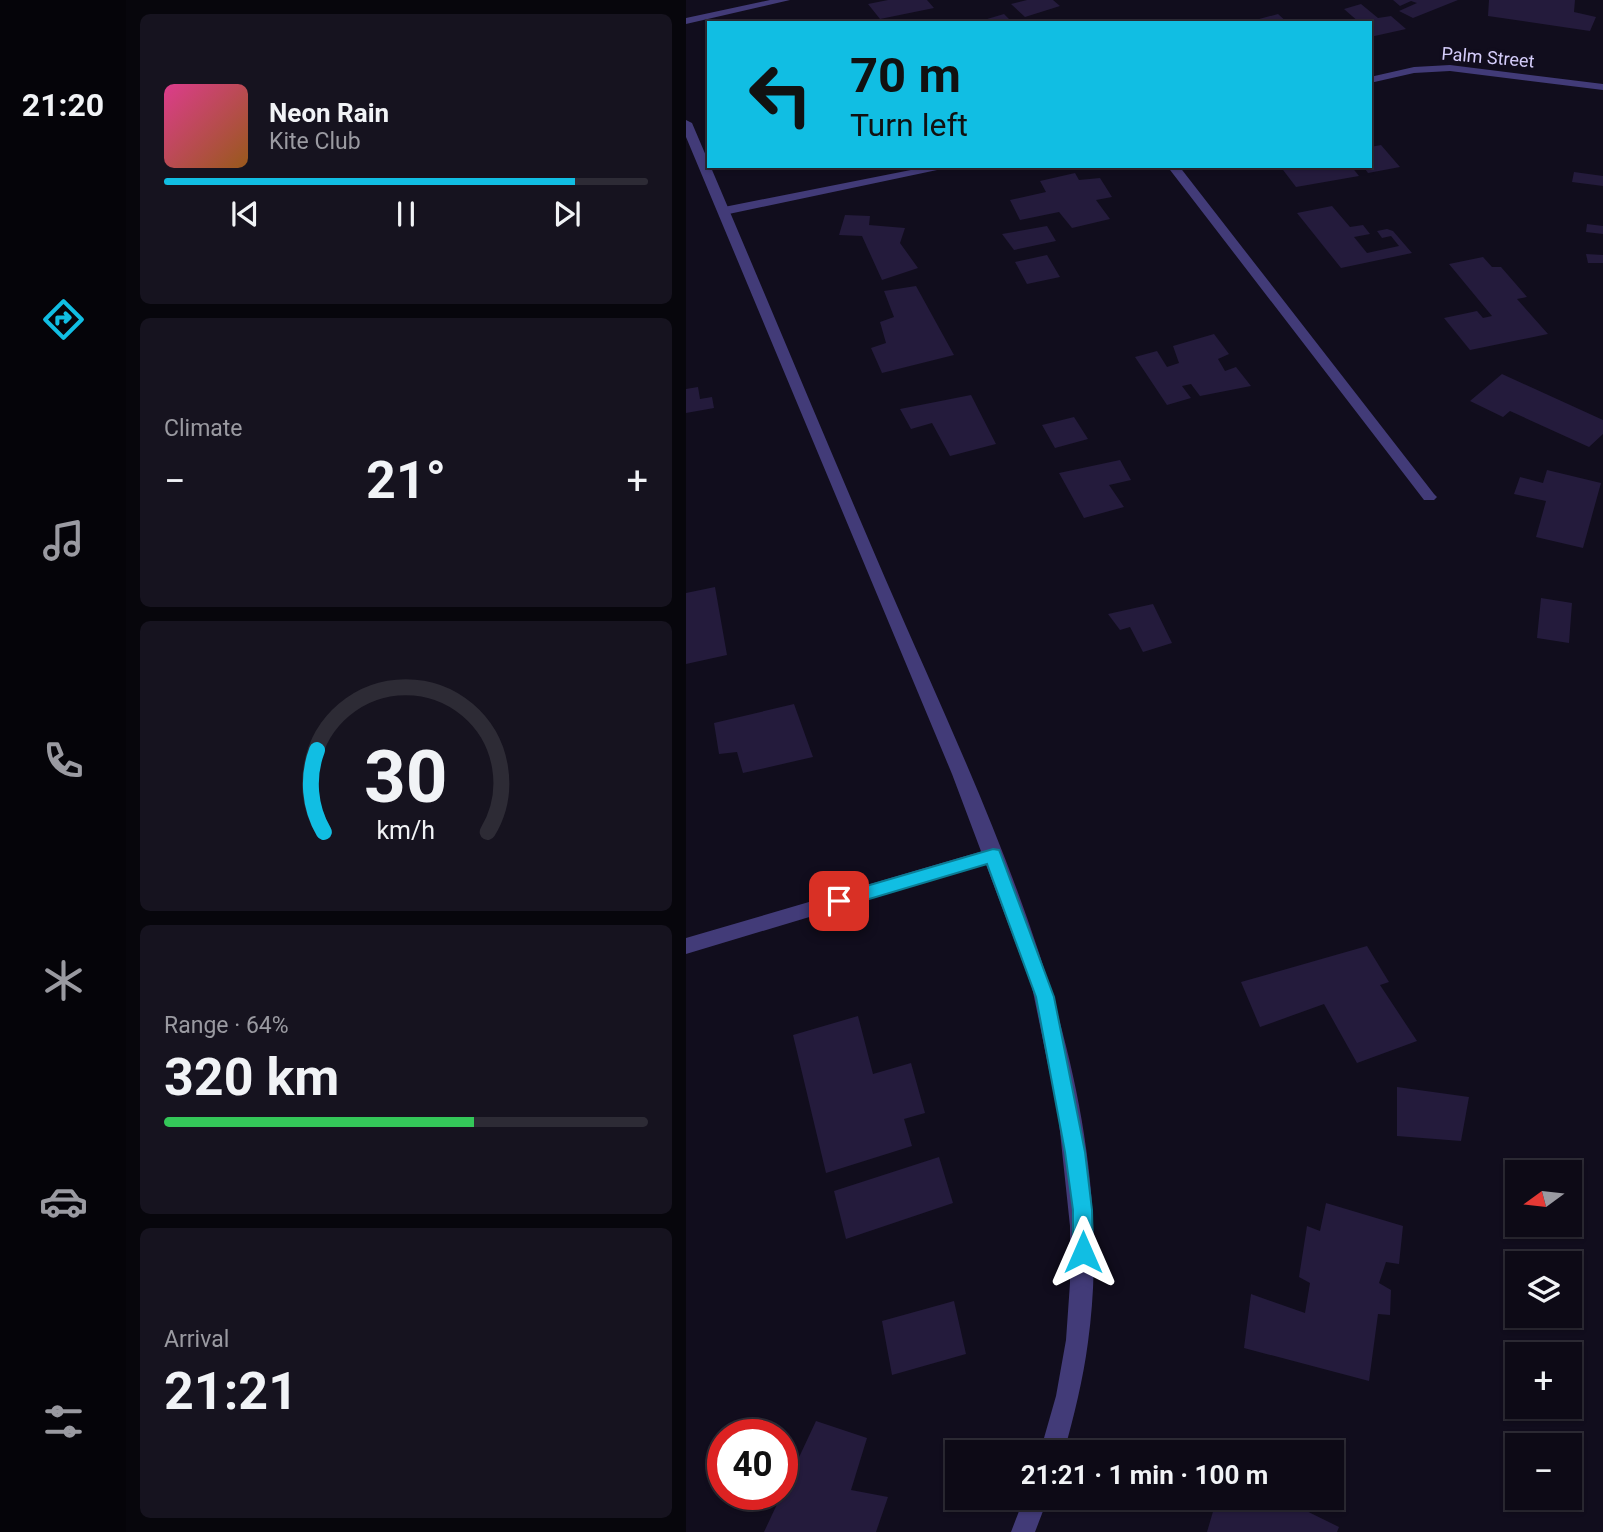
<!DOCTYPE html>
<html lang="en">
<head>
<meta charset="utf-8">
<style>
	:root { --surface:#0d0a16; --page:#16131f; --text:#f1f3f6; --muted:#9a9aa1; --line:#2d2b35; --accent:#11bee3 }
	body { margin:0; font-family:Roboto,sans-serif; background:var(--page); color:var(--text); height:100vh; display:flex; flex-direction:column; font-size:26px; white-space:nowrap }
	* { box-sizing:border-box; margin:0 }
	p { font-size:23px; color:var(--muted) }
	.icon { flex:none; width:38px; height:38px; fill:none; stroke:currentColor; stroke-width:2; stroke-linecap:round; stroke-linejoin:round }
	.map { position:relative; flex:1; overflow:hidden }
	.panel { display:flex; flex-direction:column; gap:14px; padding:14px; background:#07060c; width:560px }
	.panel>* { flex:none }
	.banner { position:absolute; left:21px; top:21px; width:665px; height:147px; border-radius:0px; box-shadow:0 2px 5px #0004,0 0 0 2px var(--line); background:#11bee3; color:#111; overflow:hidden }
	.needle { width:46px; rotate:255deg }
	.fabs { position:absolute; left:819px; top:1160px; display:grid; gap:14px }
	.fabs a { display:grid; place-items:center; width:77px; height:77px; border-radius:0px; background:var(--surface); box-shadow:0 2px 5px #0004,0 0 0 2px var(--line); font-size:35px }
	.speed { position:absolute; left:21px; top:1419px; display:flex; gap:14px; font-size:35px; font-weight:700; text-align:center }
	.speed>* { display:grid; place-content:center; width:91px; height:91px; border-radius:50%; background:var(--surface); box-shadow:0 2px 5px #0004,0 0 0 2px var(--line); line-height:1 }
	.speed .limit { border:10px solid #d22; background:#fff; color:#111 }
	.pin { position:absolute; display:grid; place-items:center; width:60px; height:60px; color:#fff; margin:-30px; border-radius:14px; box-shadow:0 4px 10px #0006 }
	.me { position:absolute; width:77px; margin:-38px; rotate:0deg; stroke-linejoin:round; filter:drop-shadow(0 0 5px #0008) }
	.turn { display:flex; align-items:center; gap:24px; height:147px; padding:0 28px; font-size:32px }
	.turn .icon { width:91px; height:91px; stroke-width:2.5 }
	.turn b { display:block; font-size:49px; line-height:60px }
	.big { font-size:52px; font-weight:700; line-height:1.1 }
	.panel .tile { flex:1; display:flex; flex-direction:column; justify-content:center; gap:10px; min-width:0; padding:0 24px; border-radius:10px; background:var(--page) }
	.panel .dial { align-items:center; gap:0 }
	.dial svg { height:182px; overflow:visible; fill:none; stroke:var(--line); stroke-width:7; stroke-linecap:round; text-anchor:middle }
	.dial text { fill:var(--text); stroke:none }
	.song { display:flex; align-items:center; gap:21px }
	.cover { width:84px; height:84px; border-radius:10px; background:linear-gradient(135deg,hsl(330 70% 55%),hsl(30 70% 35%)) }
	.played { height:7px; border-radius:4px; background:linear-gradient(90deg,var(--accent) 85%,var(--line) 85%) }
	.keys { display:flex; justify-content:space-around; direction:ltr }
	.heat { display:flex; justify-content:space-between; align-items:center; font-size:38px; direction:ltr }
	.charge { height:10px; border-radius:5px; background:linear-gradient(90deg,#34c759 64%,var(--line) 0) }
	.trip { position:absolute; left:259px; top:1440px; width:399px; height:70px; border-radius:0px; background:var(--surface); box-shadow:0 2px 5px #0004,0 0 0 2px var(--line); font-weight:700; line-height:70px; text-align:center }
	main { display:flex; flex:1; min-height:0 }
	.tabs { display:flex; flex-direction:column; width:126px; justify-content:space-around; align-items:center; background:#050409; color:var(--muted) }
	.tabs .icon { width:49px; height:49px }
	.tabs .selected { color:var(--accent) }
	.tabs b { font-size:32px; color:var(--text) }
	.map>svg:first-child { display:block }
	.building { fill:#241b3c }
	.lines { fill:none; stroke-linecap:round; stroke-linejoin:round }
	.minor { fill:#423b78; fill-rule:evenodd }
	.tertiary { fill:#423b78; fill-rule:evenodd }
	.route { fill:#11bee3; stroke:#0b7c94; stroke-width:2 }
	.labels { text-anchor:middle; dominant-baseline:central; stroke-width:7; stroke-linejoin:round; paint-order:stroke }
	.far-street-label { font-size:18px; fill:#d5cdfb; stroke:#110d1d }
</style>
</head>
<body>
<main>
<nav class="tabs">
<b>21:20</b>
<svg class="icon selected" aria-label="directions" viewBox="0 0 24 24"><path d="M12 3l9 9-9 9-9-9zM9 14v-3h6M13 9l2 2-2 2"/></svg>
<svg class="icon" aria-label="music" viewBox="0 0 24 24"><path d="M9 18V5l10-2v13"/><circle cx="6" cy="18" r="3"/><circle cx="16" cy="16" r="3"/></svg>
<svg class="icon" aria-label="phone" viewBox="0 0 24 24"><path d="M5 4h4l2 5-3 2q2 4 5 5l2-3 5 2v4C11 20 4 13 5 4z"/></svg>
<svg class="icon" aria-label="climate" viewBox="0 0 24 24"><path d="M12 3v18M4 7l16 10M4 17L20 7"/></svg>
<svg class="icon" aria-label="car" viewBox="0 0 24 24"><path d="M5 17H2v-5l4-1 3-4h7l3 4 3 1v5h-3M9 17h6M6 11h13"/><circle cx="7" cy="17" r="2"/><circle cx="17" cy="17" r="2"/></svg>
<svg class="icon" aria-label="filters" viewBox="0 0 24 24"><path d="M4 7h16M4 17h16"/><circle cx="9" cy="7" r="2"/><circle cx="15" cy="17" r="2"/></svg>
</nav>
<section class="panel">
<div class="tile">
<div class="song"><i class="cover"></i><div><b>Neon Rain</b><p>Kite Club</p></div></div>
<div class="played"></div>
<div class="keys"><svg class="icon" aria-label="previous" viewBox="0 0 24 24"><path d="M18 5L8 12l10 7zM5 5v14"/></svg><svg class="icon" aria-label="pause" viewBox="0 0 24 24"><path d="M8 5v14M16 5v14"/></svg><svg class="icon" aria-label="next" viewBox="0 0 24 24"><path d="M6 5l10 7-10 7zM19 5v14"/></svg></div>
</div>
<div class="tile"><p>Climate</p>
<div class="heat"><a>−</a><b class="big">21°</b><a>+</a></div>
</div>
<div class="tile dial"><svg viewBox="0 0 100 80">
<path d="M14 69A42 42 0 1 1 86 69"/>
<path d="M14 69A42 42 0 0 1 11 33" stroke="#11bee3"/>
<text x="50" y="56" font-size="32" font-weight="700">30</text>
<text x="50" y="72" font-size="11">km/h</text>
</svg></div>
<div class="tile"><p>Range · 64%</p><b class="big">320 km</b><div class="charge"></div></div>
<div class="tile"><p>Arrival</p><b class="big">21:21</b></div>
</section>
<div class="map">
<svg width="917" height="1532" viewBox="0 0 917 1532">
	<rect width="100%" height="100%" fill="#110d1d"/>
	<path class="building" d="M202,0H241L248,8L194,19L182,4Z
		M341,0H367L374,6L339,17L325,4Z
		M707,0H772L727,18L713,11L731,3L725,1L714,6Z
		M803,0H889L888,12L910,17L904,31L802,16Z
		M675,4L692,18L705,16L720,29L684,37V23H674L658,9Z
		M318,14L327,23H291V22Z
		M592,14L602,23H562V22Z
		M695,145L714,167L682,173L677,166H684V147Z
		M594,166H665L673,176L610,187Z
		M888,172L917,176V186L886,182Z
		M389,173L393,180L414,178L426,197L410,200L424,219L386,228L373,212L334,220L324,200L360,192L354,181Z
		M646,206L664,227L677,225L684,234L668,237L681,253L713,246L705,236L696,238L691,231L701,229L707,231L726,253L655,268L611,213Z
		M159,215L184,216L183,225L219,228L214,243L232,268L196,280L176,236L153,235Z
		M901,224L917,226V234L900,232Z
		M361,226L370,241L328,250L316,234Z
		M900,254L917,255V263H902Z
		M361,255L374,277L341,284L329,262Z
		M797,257L806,267H815L841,297L831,299L862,334L784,350L758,318L791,311L797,318L806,316L763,264Z
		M230,286L268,355L196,373L185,348L200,343L194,322L208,317L198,291Z
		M528,334L543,354L532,359L539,371L550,367L565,386L514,396L505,384L496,386L505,398L481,405L449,357L471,351L481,367L493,363L487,346Z
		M816,374L917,420V434L903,447L824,411L817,417L784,401Z
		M12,387L14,399L26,397L28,408L0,413V389Z
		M285,395L310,444L264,456L246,423L225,429L214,409Z
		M388,417L402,439L369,448L356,425Z
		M434,460L445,480L423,485L438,507L398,518L373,473Z
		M861,470L915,483L897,548L850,537L860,501L828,494L834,477L857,483Z
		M29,587L41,655L0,664V593Z
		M855,598L886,603L883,643L851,638Z
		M467,604L486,643L457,652L444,627L434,630L422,614Z
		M108,704L127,757L57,773L51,752L33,754L28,723Z
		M681,946L703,982L694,985L731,1041L671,1063L638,1004L574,1027L555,982Z
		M172,1016L187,1074L225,1063L239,1113L218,1119L226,1146L140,1173L107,1035Z
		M711,1087L783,1097L775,1141L711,1136Z
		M253,1157L267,1203L160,1239L148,1191Z
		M640,1203L717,1226L713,1264L700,1262L693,1283L705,1290L704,1315L692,1314L683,1381L558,1348L565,1294L619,1313L624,1283L613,1277L621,1226L634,1231Z
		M268,1301L280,1354L206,1375L196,1321Z
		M130,1421L181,1438L165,1490L202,1497L190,1532H78Z
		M531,1498H594L653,1527L651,1532H521Z"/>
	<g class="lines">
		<path class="minor" d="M84,0H104L0,24V18Z
			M764,65L917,84V90L764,71L728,73L684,83V77L728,67Z
			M245,166H270L38,215L32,211L38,207Z
			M481,166H493L748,494L751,497L748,500H738Z
			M307,848L313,850L316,855L313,860L0,954V938Z"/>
		<path class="tertiary" d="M0,120L6,123C70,272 134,427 199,578C300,812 438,1080 402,1342C397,1380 388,1416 378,1452H354L370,1396L380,1340L384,1283V1226L372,1113L346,987L266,774L0,137Z
			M338,1498H362L349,1532H325Z"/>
	</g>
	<path class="route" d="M307,849L313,850L315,855L368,997L399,1152L406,1210L407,1252L404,1259L397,1261L389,1259L387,1252V1210L379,1152L350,997L301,864L153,908L147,906L145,901L147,896L153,894Z"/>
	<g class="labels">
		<g class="far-street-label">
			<text transform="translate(802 57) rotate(5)">Palm Street</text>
		</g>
	</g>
</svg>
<div class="fabs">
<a><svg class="needle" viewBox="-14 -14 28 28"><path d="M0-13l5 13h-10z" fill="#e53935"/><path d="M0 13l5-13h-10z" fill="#9a9aa1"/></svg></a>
<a><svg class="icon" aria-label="layers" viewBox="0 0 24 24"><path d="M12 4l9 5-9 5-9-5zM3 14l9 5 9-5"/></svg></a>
<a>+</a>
<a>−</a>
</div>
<div class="speed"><div class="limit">40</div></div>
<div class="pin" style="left:153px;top:901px;background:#d93025"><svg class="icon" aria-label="arrive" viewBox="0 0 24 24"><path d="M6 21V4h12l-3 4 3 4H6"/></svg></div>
<svg class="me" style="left:397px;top:1252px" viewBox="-20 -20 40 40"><path d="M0-17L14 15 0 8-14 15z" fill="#11bee3" stroke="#fff" stroke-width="4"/></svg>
<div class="trip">21:21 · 1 min · 100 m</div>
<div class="banner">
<div class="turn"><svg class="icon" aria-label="left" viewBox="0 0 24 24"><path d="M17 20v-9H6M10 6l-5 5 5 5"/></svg><div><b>70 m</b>Turn left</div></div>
</div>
</div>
</main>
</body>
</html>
